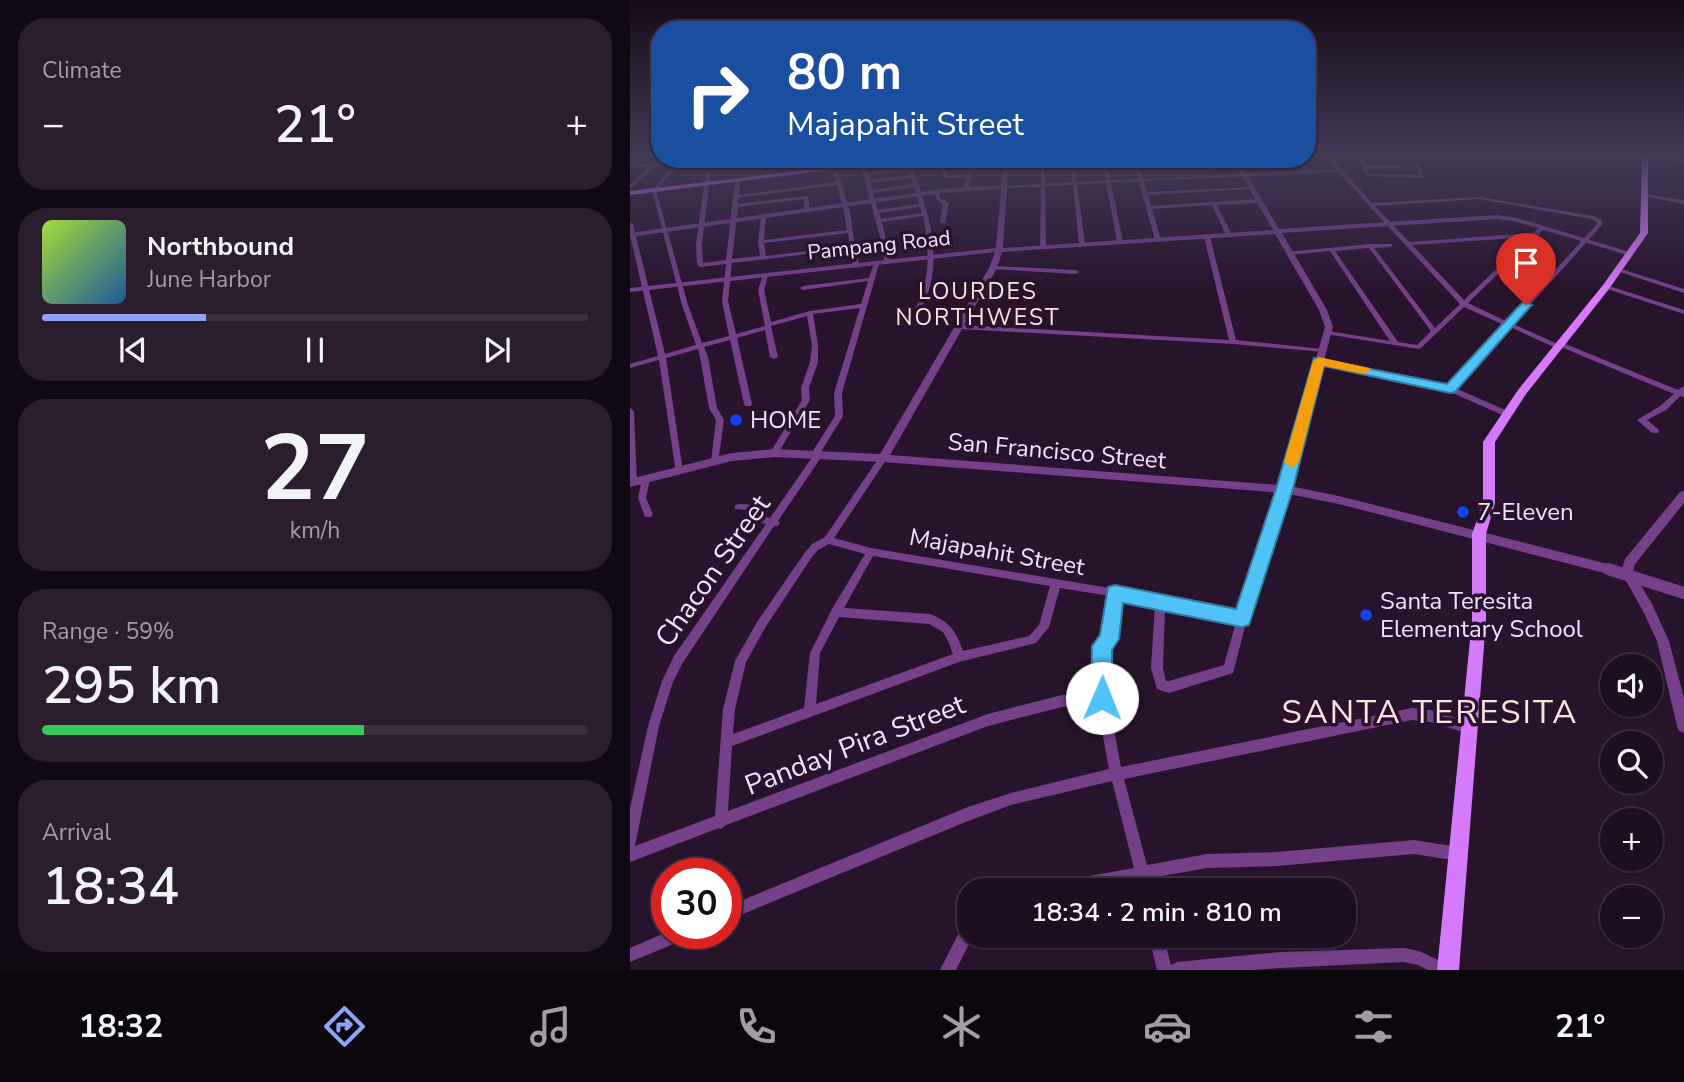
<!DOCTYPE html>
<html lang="en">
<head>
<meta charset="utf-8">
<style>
	:root { --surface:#1e0e21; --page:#2b1c2e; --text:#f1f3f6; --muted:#a19ca5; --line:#3c2e3f; --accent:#8da4f6 }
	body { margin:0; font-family:"Nunito Sans",sans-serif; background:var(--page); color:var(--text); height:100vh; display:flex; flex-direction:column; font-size:26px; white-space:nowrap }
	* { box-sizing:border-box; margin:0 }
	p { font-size:23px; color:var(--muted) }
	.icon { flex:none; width:38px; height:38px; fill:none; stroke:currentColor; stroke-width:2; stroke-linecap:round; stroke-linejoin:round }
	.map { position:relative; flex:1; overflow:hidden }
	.panel { display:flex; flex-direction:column; gap:18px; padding:18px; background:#100812; width:630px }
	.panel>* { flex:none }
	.hud { position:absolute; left:21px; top:21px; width:665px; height:147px; border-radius:28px; box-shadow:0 2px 5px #0004,0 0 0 2px var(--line); background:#1a4fa0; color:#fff; overflow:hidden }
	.controls { position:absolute; left:970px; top:654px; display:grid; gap:14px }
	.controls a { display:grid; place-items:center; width:63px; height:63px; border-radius:50%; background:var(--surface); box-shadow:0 2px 5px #0004,0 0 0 2px var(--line); font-size:35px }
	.speed { position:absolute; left:21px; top:858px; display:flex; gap:14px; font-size:35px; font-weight:700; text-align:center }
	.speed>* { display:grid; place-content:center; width:91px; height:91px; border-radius:50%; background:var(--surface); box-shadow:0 2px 5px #0004,0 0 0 2px var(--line); line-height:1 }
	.speed .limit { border:10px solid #d22; background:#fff; color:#111 }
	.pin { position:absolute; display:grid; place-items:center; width:60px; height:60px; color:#fff; margin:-72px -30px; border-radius:50% 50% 50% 0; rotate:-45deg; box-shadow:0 0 7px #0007 }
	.pin .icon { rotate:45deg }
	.me { position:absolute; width:77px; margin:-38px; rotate:1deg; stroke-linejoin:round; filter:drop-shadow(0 0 5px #0008) }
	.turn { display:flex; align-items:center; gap:24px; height:147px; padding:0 21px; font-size:32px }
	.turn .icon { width:91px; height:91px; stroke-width:2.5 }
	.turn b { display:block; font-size:49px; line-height:60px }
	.big { font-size:52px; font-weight:600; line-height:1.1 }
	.panel .widget { flex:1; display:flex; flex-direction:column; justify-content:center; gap:10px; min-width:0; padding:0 24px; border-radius:28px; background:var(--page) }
	.panel .dial { align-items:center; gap:0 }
	.dial b { font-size:91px; line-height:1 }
	.song { display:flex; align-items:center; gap:21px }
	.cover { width:84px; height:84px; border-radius:10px; background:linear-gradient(135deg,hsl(80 70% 55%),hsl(210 70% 35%)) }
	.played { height:7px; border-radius:4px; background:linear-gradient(90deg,var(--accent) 30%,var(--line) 30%) }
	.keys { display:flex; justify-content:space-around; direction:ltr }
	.heat { display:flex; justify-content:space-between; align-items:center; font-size:38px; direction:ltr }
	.charge { height:10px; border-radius:5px; background:linear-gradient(90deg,#34c759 59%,var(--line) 0) }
	.trip { position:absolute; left:327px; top:878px; width:399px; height:70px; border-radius:28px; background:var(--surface); box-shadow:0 2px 5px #0004,0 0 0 2px var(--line); font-weight:600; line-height:70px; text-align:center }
	.tabs { display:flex; height:112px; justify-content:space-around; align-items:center; background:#0c060d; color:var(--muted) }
	.tabs .icon { width:49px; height:49px }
	.tabs .selected { color:var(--accent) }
	.tabs b { font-size:32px; color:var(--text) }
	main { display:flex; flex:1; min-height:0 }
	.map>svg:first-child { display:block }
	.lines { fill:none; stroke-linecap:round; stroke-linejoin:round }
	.minor { fill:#744088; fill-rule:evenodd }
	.tertiary { fill:#744088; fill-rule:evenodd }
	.secondary { fill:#d57afa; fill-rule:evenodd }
	.tertiary-bridge { stroke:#744088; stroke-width:12 }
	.route { fill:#4fc3f7; stroke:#337fa1; stroke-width:2 }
	.slow { fill:#f59e0b }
	.poi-dot { fill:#1343f6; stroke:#28132c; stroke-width:2.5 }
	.labels { text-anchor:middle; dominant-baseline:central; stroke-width:7; stroke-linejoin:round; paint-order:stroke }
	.far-street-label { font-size:21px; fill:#f7dffe; stroke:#28132c }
	.far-quarter-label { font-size:23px; letter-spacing:2px; fill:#fee2e0; stroke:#28132c }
	.poi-label { font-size:24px; fill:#f7dffe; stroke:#28132c; text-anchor:start }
	.street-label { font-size:24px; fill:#f7dffe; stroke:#28132c }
	.near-street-label { font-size:28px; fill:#f7dffe; stroke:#28132c }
	.near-quarter-label { font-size:33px; letter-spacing:2px; fill:#fee2e0; stroke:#28132c }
</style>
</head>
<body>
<main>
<section class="panel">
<div class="widget"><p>Climate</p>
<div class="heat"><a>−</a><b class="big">21°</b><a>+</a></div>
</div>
<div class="widget">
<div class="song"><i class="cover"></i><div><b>Northbound</b><p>June Harbor</p></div></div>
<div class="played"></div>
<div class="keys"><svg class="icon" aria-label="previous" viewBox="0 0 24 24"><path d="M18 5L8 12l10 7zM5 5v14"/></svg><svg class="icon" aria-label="pause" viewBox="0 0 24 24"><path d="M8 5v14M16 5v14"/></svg><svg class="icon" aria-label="next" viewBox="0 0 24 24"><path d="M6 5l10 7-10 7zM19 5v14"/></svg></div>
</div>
<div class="widget dial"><b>27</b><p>km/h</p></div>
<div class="widget"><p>Range · 59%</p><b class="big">295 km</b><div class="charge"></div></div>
<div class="widget"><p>Arrival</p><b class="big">18:34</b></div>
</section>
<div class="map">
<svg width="1054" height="970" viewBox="0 0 1054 970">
	<rect width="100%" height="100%" fill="#28132c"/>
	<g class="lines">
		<path class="minor" d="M11,155H16L4,165L22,164L30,158V159H32L28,163L47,162L49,159H54L52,161L100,159L82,162L72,244L73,263L96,260L103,197L106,178L110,179L109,195L206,182L203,169L205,168L207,169L220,212L225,246L227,247L229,266L226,268L223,266L220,249L102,263L98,301L106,334L135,326L128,290L133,275L138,276L134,290L141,322L180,311L231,304L238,281L173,290L170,288L173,286L239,278L244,263L249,264L212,393L213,416L191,452L193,454L192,456L148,521L150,523L148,526H144L52,664L43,682L29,726L5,846L85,816L93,709L105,661L127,622L176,551L182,544L195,537L250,456L253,455L257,458L256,460L204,538L241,548L485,589L609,614L650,489L651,487H657L658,489L617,619L603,673L539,693L527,689L521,668L525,606L490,598L485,639L484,642L477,648L478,698L491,767L782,708L800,710L840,722L844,724L846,728L844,732L840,734L800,722L782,720L494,779L517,865L577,854L647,852L784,840L828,847L833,849L835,854L833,859L828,861L784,854L647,866L577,868L521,878L524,891H510L507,881L454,891H408L410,886L415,884L504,868L482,781L381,805L338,821L96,921V907L338,807L381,793L479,769L467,704L432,707L358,726L96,825L91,829L89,828L0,862V808L18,726L32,681L44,656L136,524L128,522L126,519L128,511L106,509L104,507L106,505L109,504L130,505L136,507L138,509L136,517L140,518L183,456L181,454L205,416L204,393L230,308L183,314L188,345V362L179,388L180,400L147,455L144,456L140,453L172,400L171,388L180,362L182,345L177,316L141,326L148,357L144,359L140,357L135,330L107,338L122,404L121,406H115L114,404L100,340L74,347L78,357L87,408L94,420L88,463H82L81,461L86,420L79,408L70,357L68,349L36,358L53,471L52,473H46L29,360L0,368V364L28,356L0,235V222L3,224L35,354L66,345L52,305L22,190L44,165L25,166L0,189V185L19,167L0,168V164ZM77,162L66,244L67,265L70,267L96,264L92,301L99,336L72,343L58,305L26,190L50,164ZM207,185L214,212L217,230L134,240L136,217L131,216L128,242L130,256L102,259L108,207L174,199V211L177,213L180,211L178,197L176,196L108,204V198ZM218,233L220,246L136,256L134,243ZM199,544L235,554L202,609L180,653L174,708L103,734L105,709L116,662L135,628L182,557L188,550ZM243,556L420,586L409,625L399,636L333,651C326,631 320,622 300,614L214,608ZM430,588L480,596L475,637L468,642L467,646L466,693L432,695L358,714L98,811L102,746L329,662L406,643L419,627ZM535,608L606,622L594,665L539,681H536L533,668ZM209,617L299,624L313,632L318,641L323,654L186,704L190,653Z
			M695,155H700L742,203L849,197L963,216L972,220V225L883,324L928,344L929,343H933L1048,390L1054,386V397L1050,396L1036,410L1017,420L1028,429L1029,431L1028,433H1022L1007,420L1030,406L1044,394L931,347L930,348H926L880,327L825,388L880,412L881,414L880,416L877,417L818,391L686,363V359H689L818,386L874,325L834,307L791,348L789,349L696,334V332L698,331L760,341L700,251L658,255L656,254V252L740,244H762L763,245L760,247L744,248L805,328L830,304L708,172L514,181L517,192L621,187L623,188L621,189L518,195L521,206L628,199L631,201L628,203L587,205L602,235L599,237L596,235L582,205L522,209L531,240L528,242L525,240L509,182L481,183L493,242L490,244L487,242L476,183L447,185L455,244L452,246L449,244L443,185L415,186L416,247L413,249L410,247L411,187L374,188L372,187L374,186L411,184V159H415V183L442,182L440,159H444L447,182L476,180L472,159H476L480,180L508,179L503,159H558L508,162L513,179L644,172L635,159H639L648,172L674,170L667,159H671L679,170L706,169ZM849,199L962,219L967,222V224L878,322L838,303L914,229V227H910L903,233L779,242L745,206ZM900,237L834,300L782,245ZM739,248L801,331L787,345L768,342L705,251Z
			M730,155H734L736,166H772L774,167L772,168H737L740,174L789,175L785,164L787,163L789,164L794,177L792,178L737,176L733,171Z
			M1014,155H1024L1054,161V163Z
			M167,159H180L130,167L128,166Z
			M232,159H236L238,172L277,167L274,159H278L284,175L286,176L285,177L288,184L290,185L289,186C302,224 312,267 293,305C290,311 285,317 280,322H276L275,321C279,315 285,310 288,303C301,275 299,245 293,216L252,222L258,250L260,263L255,264L250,237L233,174ZM278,170L280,175L240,180L239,175ZM281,178L283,184L242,190L241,183ZM284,187L289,204L248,210L243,193ZM290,207L292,213L251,219L249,213Z
			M308,159H312V166L318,176H337L341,159H345L338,190L334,189L336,178H314L308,166Z
			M305,191H309L310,198L319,203L315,223L310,222L313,204L306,199Z
			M1014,194L1054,200V204L1012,196V195Z
			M577,235L580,237L606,340L692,349L695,351L694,352L603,344L330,329L327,327L330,325L599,340L574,237Z
			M363,266L446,270L449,272L446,274L361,269V267Z
			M987,269H991L1054,289V293L987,271Z
			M976,285L1054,310V314L974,288L973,287Z
			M0,408L4,411L7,482L3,485L0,484Z
			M16,476L20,479L16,498L23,514L21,517H15L8,498L12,479Z
			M340,919V936H343L326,970H310L335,921Z
			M37,932L60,933L58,938L0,962V948Z
			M519,936H533L541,965L547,962L650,952L774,948L789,951L819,965L822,970H798L788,965L774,962L650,968L624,970H527Z"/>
		<path class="tertiary" d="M373,159H379L373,248L643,230L602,159H608L649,229L867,215L887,218L1003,253V255L1001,256L884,221L867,219L652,233L697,310L703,327L660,486L713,497L978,564L982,565L984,569L982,573L978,574L713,505L654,493L253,462L144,457L102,461L0,487V479L102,453L144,449L250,454L359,268L365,252L0,292V288L366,248L371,189L313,193L0,237V233L313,189L371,185ZM645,234L689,310L695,327L650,485L260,455L367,268L372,252Z
			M1054,491V503L1005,564L1003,572L1022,604L1039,641L1054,698V733L1049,731L1047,726L1027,641L1013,611L991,572L995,559L1050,492Z"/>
		<path class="secondary" d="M1012,155H1018V233L979,289L896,394L865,442V503L856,534V620L829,970H807L842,620V534L853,503V442L888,390L973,285L1010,233Z
			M268,159H289L0,195V191Z"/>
		<path class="tertiary-bridge" d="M978,569L1054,593"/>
	</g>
	<linearGradient id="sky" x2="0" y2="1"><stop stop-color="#160a18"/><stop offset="0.53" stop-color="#423956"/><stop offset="1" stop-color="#423956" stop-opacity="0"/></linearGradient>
	<rect width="1054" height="291" fill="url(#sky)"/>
	<path class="route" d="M896,302L902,305L900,307L825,392L820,393L694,366L663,489L619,625L612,627L493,603L489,639L482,650V698L479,705L472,708L464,705L461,698L462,646L470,635L478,587L485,585L606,609L646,489L684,358L817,384L892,303Z"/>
	<path class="slow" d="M689,357L739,368L741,370L734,374L694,366L669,462L662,468L654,462L683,361Z"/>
	<g class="poi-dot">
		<circle cx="106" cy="420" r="7"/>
		<circle cx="833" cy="512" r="7"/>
		<circle cx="736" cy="615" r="7"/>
	</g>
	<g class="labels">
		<g class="far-street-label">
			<text transform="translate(249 245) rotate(-6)">Pampang Road</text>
		</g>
		<g class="far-quarter-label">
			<text x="348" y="291">LOURDES<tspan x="348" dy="26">NORTHWEST</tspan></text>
		</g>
		<g class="poi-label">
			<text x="120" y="420">HOME</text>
			<text x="847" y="512">7-Eleven</text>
			<text x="750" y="601">Santa Teresita<tspan x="750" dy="28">Elementary School</tspan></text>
		</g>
		<g class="street-label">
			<text transform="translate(427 451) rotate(5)">San Francisco Street</text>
			<text transform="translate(367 552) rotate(10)">Majapahit Street</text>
		</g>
		<g class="near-street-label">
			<text transform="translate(83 571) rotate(-55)">Chacon Street</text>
			<text transform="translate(225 745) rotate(-21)">Panday Pira Street</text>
		</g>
		<g class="near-quarter-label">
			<text x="800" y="712">SANTA TERESITA</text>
		</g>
	</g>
</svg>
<div class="controls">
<a><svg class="icon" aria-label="sound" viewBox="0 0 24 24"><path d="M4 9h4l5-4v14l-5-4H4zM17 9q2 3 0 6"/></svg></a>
<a><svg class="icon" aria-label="search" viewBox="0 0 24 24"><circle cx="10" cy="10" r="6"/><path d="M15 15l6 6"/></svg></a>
<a>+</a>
<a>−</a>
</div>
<div class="speed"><div class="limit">30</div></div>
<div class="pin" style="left:896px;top:305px;background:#d93025"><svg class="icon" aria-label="arrive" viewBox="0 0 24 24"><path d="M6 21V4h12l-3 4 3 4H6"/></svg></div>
<svg class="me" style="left:472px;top:698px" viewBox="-20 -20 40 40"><circle r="19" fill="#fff"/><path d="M0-13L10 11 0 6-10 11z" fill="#4fc3f7"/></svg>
<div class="trip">18:34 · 2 min · 810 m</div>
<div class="hud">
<div class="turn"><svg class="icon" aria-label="right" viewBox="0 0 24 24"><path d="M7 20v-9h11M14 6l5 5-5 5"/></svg><div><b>80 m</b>Majapahit Street</div></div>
</div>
</div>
</main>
<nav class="tabs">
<b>18:32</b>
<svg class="icon selected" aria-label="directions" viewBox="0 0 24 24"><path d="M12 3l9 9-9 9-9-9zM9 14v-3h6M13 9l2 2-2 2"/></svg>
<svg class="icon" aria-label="music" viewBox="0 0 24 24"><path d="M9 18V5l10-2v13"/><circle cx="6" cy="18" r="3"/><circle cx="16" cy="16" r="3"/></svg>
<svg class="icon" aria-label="phone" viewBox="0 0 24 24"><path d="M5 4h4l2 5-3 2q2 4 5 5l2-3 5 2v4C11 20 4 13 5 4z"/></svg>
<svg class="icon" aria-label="climate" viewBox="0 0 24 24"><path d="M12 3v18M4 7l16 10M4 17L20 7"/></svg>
<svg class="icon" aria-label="car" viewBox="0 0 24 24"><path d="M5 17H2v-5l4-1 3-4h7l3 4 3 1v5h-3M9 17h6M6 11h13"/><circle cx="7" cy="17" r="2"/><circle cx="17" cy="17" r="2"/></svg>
<svg class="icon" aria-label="filters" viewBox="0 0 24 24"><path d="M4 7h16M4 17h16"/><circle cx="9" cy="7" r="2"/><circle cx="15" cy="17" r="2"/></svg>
<b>21°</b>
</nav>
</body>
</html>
